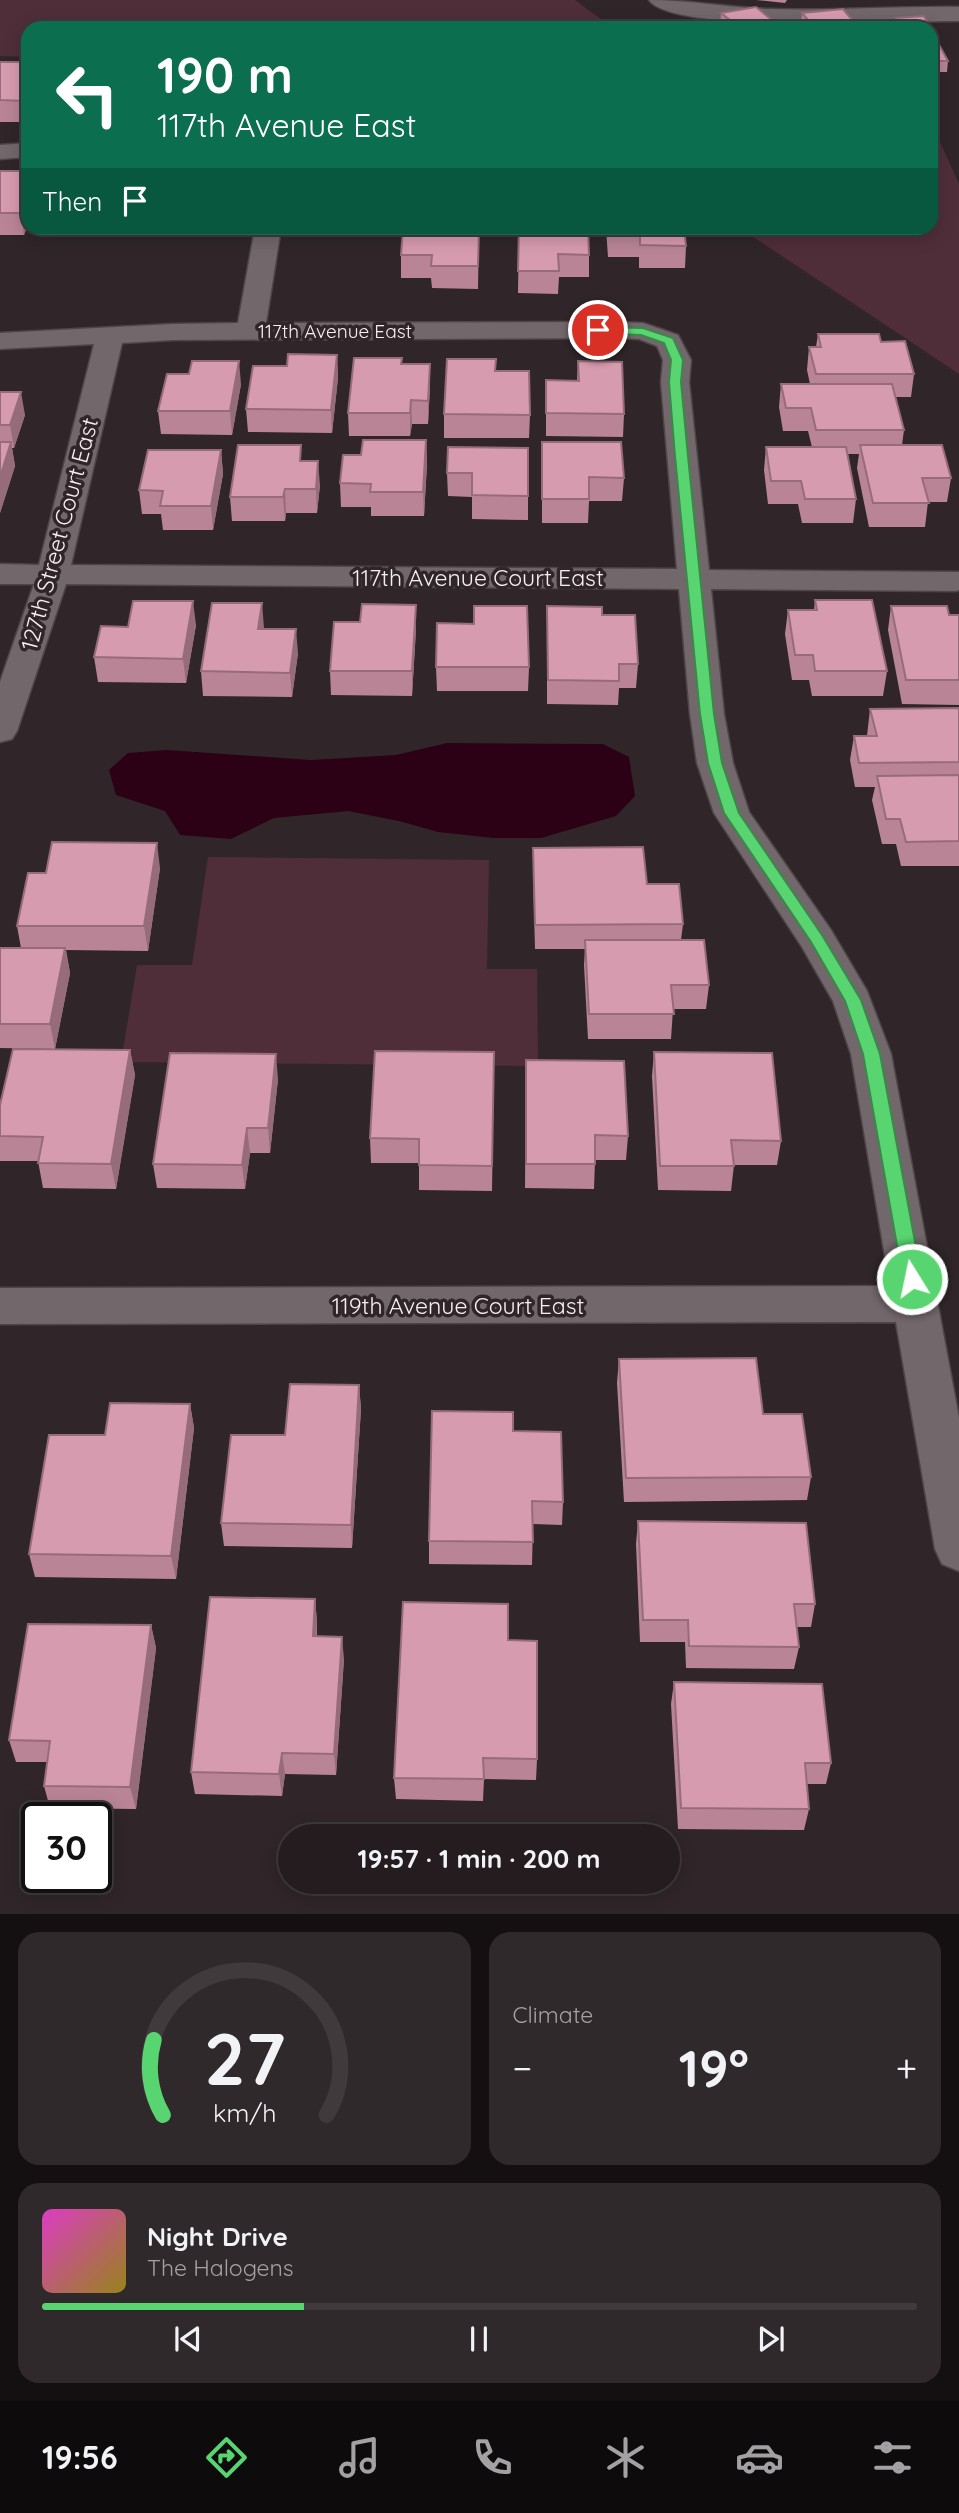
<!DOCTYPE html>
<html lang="en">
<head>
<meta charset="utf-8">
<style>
	:root { --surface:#241c1f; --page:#30292c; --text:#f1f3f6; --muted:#a3a1a4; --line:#413a3d; --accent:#58d570 }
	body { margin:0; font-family:Quicksand,sans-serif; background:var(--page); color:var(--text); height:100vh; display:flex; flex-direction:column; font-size:26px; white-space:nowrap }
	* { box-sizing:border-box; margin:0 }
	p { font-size:23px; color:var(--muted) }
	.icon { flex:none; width:38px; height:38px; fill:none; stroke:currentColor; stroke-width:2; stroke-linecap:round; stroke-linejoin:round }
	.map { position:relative; height:1914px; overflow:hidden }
	.panel { display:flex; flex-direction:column; gap:18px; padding:18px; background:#140f11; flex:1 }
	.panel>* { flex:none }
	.top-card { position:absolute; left:21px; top:21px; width:917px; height:214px; border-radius:21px; box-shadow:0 4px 18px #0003,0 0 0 2px var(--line); background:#0b6e4f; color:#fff; overflow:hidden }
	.speed { position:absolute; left:21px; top:1802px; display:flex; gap:14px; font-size:35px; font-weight:700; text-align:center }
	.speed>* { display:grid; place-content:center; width:91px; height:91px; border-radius:50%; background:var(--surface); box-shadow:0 4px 18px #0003,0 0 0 2px var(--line); line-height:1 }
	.speed .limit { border:4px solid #111; border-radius:10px; background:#fff; color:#111 }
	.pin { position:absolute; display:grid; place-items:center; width:60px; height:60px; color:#fff; margin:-30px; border:4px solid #fff; border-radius:50%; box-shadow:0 2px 7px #0007 }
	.me { position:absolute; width:77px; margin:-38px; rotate:350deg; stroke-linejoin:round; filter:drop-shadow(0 0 5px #0008) }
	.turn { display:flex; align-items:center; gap:24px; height:147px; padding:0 21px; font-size:32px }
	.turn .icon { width:91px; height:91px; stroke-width:2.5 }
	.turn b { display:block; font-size:49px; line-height:60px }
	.then { display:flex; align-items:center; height:66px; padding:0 21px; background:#0003; gap:14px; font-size:26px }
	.big { font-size:52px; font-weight:700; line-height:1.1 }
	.panel .widget { flex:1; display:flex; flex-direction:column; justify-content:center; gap:10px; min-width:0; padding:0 24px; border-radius:21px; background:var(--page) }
	.panel .dial { align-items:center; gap:0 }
	.dial svg { height:182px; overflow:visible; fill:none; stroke:var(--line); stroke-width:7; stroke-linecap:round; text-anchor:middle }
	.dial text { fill:var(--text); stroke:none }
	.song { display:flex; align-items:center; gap:21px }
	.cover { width:84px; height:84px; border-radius:10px; background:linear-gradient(135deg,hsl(310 70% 55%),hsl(50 70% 35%)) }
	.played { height:7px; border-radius:4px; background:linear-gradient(90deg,var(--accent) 30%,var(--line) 30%) }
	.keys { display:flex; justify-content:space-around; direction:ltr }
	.heat { display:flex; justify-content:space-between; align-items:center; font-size:38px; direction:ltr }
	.panel .tiles { flex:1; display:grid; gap:18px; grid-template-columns:1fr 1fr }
	.widget:last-child { grid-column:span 2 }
	.trip { position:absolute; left:278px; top:1824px; width:402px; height:70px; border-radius:35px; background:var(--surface); box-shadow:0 4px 18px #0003,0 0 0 2px var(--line); font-weight:700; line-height:70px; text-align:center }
	.dock { display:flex; height:112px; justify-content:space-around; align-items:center; background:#0e0b0c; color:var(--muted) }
	.dock .icon { width:49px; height:49px }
	.dock .selected { color:var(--accent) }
	.dock b { font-size:32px; color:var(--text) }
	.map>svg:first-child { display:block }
	.green { fill:#4f2e39 }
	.water { fill:#2c0115 }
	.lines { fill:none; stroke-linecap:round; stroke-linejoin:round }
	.minor-casing { stroke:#4d4548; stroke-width:3 }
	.minor { fill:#72676a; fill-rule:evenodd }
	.wall { fill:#b98596 }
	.shaded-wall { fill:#966c7a }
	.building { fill:#d79baf; stroke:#966c7a; stroke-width:2 }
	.route { fill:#58d570; stroke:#398a49; stroke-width:2 }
	.labels { text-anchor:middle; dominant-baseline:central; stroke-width:7; stroke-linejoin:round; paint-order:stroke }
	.far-street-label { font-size:19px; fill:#f5eff1; stroke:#302629 }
	.street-label { font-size:23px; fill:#f5eff1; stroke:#302629 }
</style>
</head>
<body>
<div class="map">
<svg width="959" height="1915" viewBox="0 0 959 1915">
	<rect width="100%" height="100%" fill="#302629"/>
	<path class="green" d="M0,0H575L613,28H28V57L0,56Z
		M931,122L959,184V374L740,228H931Z
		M208,857L489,860L487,969H537L538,1066L121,1062L137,965H192Z"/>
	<path class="water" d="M447,743L603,744L629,757L635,796L616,816L541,838H493L438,832L399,821L348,811L274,818L231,839L180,835L165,811L116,795L109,770L128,753L167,750L311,760L396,755Z"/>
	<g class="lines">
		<defs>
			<path id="minor" d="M649,0C690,0 730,8 771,9C834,11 896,6 959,7V21C909,20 673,35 649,0Z
				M28,143V157L0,159V145Z
				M255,228H281L266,323L615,322L643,323L678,335L691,360L689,382L709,570L959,572V590L956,591L711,589L724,714L733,763L749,812L831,930L867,991L891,1054L959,1418V1571L942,1564L935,1549L896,1322L0,1324V1288L890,1286L851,1054L833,1001L802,947L714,813L697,763L690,714L679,589L66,584L17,731L12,739L0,742V682L34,584H0V564L39,565L94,344L0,349V333L173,324L238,323ZM615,338L639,339L657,346L663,360L661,382L677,569L71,565L122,343L173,340Z"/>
		</defs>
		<use href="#minor" class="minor-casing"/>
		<use href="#minor" class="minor"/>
	</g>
	<path class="wall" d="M756,0H787L785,3Z
		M721,13L782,28H720Z
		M802,13L859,28H801Z
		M896,18L930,28H895Z
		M931,30L948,61L947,72H931Z
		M0,62H28V122H0Z
		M0,171H28V224L24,235H0Z
		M479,228L478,289L432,288L431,278H401V255Z
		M519,228L589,255V277H559L558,294L518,293Z
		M606,228H684L686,246L685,268H639V257H608Z
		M818,334L881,342L914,374L911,397H895L904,430L902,445L951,478L947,502H928L925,527H869L857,468L859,454H848L856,499L853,523H802L798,504H768L764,470L766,447H812L808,431H783L779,407L781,384H810L807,370L809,347H816Z
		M337,355L338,378L332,433L248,432L246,409L287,366Z
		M578,361L624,414L623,437L546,436V380L577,381Z
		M402,364L430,387L428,424H412L410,436H349L348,413Z
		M496,371L530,415L529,438H444V414Z
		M241,384L232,435L161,434L158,411Z
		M0,392L25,415L14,448H12L15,466L0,513Z
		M426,440L427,464L424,516H371V507H341L340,483L361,455Z
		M542,442L624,478L622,501H589L588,523H542Z
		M528,448V520L472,519V497L448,496L447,473Z
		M221,450L223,474L213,530H163L161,514H142L139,490Z
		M302,461L320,485L317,513H286L285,521H232L230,497Z
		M815,600L887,671L883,696H812L809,680H792L785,634L788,610H814Z
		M547,606L602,615L638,664L636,688H619L618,705L547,704Z
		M891,606L949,615H959V705L902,704L888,630Z
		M360,622L416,629L412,696L331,695L330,671Z
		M196,625L186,683L98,682L94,657L128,627Z
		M264,629L298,653L292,697L203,696L201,671Z
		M436,667H529L528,691H437Z
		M959,708V866H901L896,844H882L872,800L875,787H855L850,760L854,736H867L870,709Z
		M533,848L647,884L683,924L681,940L709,985L706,1009H673L671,1039H588L584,965L585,949H535L533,873Z
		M160,868L148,951L66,950L70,973L55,1049L0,1048V948H21L17,926L46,873Z
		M130,1050L135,1075L116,1189L43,1188L38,1161H0V1105Z
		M494,1052L492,1191L419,1190V1163H371L370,1138Z
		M654,1052L781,1141L777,1165H734L731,1191L658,1190L652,1076Z
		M526,1060L628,1136L626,1160H595L594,1189L525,1188Z
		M278,1079L270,1153H250L245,1189L157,1188L153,1164Z
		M619,1359L811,1477L807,1500L624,1502L617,1383Z
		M359,1385L361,1409L352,1548L224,1546L221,1523L285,1435Z
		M190,1404L194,1428L176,1579L35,1577L29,1554L105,1435Z
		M513,1431L563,1502L562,1525L533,1524L532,1565L429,1564V1541Z
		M638,1521L815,1604L811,1627H797L799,1647L794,1669L686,1668L685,1642H640L636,1544Z
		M315,1599L317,1622V1636L344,1659L336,1775L285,1774L282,1796L195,1794L191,1772Z
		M151,1625L156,1648L136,1809L50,1808L44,1786L47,1762H16L9,1740Z
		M508,1640L537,1759L536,1780L484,1779L483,1801L396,1799L394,1778Z
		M674,1682L831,1763L826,1784H807L809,1809L804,1830L678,1829L671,1704Z"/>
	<path class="shaded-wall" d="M28,192V224L24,235L21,213Z
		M337,355L338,378L332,433L331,410Z
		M239,361L241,384L232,435L230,411Z
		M430,364V387L428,424V401Z
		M21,392L25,415L14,448L10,425Z
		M411,400L412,424L410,436V413Z
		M426,440L427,464L424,516L423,492Z
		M11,442L15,466L0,513V477Z
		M221,450L223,474L213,530L211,506Z
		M318,461L320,485L317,513L316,489Z
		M285,489L286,513L285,521L283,497Z
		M193,601L196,625L186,683L183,659Z
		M262,603L264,628L261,653L258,629Z
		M416,605V629L412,696V671Z
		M296,629L298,653L292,697L290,673Z
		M157,843L160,868L148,951L144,926Z
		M65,948L70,973L55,1049L50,1024Z
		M130,1050L135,1075L116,1189L111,1164Z
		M276,1054L278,1079L270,1153L268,1128Z
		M247,1128L250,1153L245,1189L242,1165Z
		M359,1385L361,1409L352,1548L351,1525Z
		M190,1404L194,1428L176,1579L171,1556Z
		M315,1599L317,1622L315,1659L313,1636Z
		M151,1625L156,1648L136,1809L130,1787Z
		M342,1637L344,1659L336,1775L334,1754Z
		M282,1753L285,1774L282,1796L279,1774Z"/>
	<path class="building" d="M756,7L782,28H740L721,13Z
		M843,9L859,28H815L802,13Z
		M924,16L930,28H902L896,18Z
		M931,30L948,61H931Z
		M0,62H28V98L27,101L0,100Z
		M0,171H28V192L21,213H0Z
		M403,228H479L478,266H431L432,255H401Z
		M519,228H588L589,255L558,254L559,271H518Z
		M608,228H684L686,246L640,245V235H609Z
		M818,334H879L881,342L905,341L914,374H816L809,347H821Z
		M288,354L337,355L331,410L246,409L253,366H287Z
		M354,358H402L401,364H430L428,401L411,400L410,413H348Z
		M447,359H496L495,371H529L530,415L444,414Z
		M192,361H239L230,411H158L167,374H189Z
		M578,361L622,362L624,414L546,413V380L579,381Z
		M781,384H892L904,430H816L811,408H786Z
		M0,392H21L10,425H0Z
		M363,440H426L423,492H370L371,484L340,483L343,455H361Z
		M0,442H11L0,477Z
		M542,442H621L624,478L589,477V499H542Z
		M238,445H301L300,461H318L316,489H285L283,497H230Z
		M860,445H942L951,478H922L929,503H873Z
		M448,447L528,448V496L472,495V473H447Z
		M766,447H846L856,499H805L801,481H771Z
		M148,450H221L211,506H160L163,491L139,490Z
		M815,600H872L887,671H815L813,655H795L788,610H817Z
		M133,601H193L183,659L94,657L101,626L128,627Z
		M212,603H262L258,629H296L290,673L201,671Z
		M362,604L416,605L412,671H330L334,622H360Z
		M474,606H527L529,667H436L437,623L474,624Z
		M547,606L602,607V615H635L638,664H619V681L548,680Z
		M891,606H947L949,615H959V680H906Z
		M959,708V762L859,763L854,736H877L870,709Z
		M959,775V841L906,842L900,819H886L877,776Z
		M52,842L157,843L144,926H17L28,873H46Z
		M643,847L647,884H679L683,924L535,925L533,848Z
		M585,940H704L709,985H671L674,1014H589Z
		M0,948H65L50,1024H0Z
		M13,1049L130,1050L111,1164L38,1163L43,1137L0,1136V1105Z
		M375,1051L494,1052L492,1166L419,1165V1139L370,1138Z
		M654,1052L772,1053L781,1141L731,1140L734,1166H660Z
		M170,1053L276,1054L268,1128H247L242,1165L153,1164Z
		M526,1060L624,1061L628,1136L595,1135V1164H526Z
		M756,1358L763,1414H802L811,1477L626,1478L619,1359Z
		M290,1384L359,1385L351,1525L221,1523L231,1435H285Z
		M110,1403L190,1404L171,1556L29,1554L49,1435H105Z
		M432,1411L513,1412V1431L561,1432L563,1502L532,1501L533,1542L429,1541Z
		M638,1521L806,1523L815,1604H794L799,1647L689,1646L688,1620H643Z
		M210,1597L315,1599L313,1636L342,1637L334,1754L282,1753L279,1774L191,1772Z
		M403,1602L508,1604V1640L537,1641V1759L483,1758L484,1779L394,1778Z
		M28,1624L151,1625L130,1787L44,1786L50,1741L9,1740Z
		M674,1682L822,1684L831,1763H805L809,1809L681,1808Z"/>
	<path class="route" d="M598,327L643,328L673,338L683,360L681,382L688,456L714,714L722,763L739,813L822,935L861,1000L880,1054L922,1279L919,1284L912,1286L906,1284L903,1279L863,1054L845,1001L811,942L724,813L708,763L700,714L675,456L669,382L671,360L664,343L641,335L594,333V328Z"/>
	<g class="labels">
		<g class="far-street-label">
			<text x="335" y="331">117th Avenue East</text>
		</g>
		<g class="street-label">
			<text transform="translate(59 534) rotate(-75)">127th Street Court East</text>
			<text x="478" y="577">117th Avenue Court East</text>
			<text x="458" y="1305">119th Avenue Court East</text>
		</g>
	</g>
</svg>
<div class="speed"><div class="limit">30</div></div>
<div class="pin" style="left:598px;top:330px;background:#d93025"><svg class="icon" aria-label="arrive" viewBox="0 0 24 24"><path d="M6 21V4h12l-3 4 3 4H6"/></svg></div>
<svg class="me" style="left:912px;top:1279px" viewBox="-20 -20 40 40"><circle r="17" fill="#58d570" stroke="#fff" stroke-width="3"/><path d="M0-11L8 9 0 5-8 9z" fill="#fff"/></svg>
<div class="trip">19:57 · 1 min · 200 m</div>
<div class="top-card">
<div class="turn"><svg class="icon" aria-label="left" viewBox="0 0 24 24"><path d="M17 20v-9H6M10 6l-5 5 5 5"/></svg><div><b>190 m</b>117th Avenue East</div></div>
<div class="then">Then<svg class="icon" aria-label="arrive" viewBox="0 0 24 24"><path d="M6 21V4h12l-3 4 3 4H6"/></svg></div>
</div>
</div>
<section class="panel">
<div class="tiles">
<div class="widget dial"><svg viewBox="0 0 100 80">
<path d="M14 69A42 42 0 1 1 86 69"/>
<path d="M14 69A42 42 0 0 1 10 36" stroke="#58d570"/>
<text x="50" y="56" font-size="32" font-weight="700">27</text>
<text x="50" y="72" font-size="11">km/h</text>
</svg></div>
<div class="widget"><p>Climate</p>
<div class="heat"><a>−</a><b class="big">19°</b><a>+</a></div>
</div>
<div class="widget">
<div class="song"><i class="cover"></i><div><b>Night Drive</b><p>The Halogens</p></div></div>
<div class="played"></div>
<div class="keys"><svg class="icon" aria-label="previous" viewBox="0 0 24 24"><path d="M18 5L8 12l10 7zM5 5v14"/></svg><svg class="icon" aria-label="pause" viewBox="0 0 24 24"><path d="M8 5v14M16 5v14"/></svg><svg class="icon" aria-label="next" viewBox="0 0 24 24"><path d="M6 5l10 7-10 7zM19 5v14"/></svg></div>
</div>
</div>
</section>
<nav class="dock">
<b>19:56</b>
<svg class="icon selected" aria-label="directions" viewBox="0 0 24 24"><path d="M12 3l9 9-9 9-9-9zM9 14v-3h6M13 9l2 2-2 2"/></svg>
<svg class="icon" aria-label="music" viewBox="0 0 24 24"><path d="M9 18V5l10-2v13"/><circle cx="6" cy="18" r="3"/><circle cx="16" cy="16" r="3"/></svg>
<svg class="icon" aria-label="phone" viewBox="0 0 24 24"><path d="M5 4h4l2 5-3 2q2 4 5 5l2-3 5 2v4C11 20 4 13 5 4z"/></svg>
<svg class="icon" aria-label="climate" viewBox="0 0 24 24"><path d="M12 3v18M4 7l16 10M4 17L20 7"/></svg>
<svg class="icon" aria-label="car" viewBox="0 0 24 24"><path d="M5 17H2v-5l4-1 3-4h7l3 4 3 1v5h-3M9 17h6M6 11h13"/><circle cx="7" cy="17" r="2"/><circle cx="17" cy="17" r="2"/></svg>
<svg class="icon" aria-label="filters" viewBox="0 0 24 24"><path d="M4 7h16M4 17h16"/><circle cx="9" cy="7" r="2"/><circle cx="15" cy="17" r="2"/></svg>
</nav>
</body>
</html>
